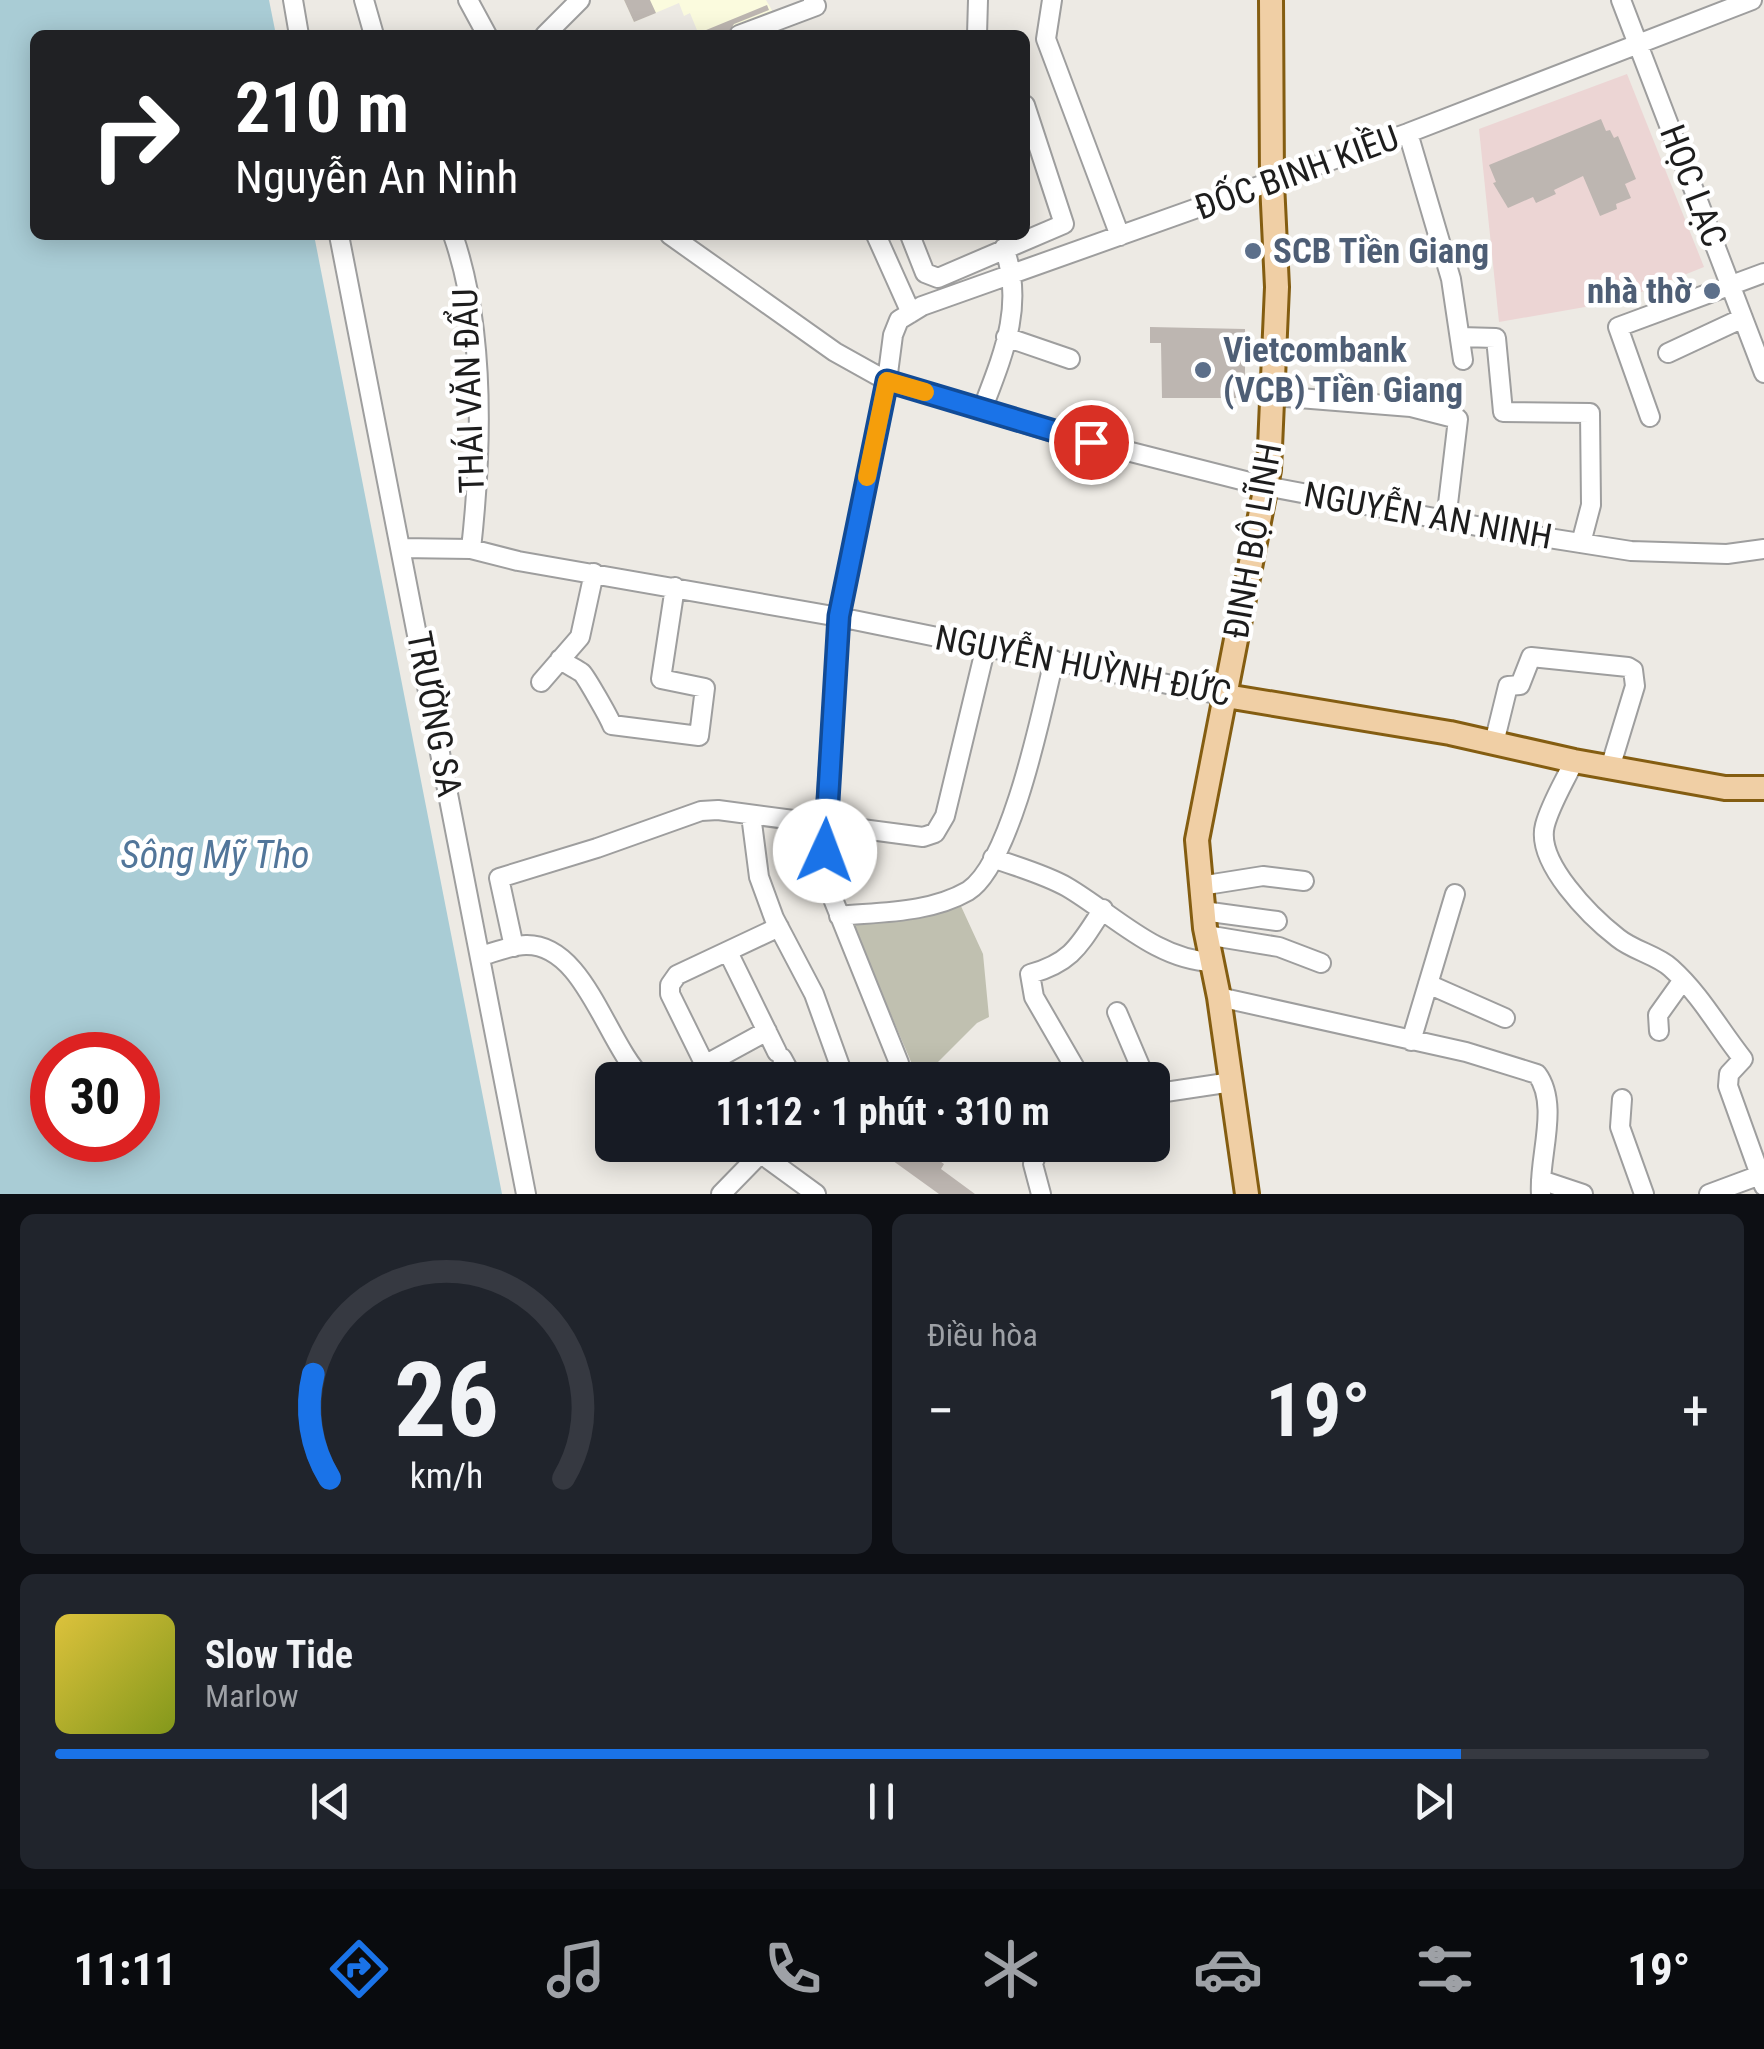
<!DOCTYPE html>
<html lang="vi">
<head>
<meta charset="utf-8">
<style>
	:root { --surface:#171b24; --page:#20242c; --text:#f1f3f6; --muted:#9ea1a6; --line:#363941; --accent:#1a73e8 }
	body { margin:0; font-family:"Roboto Condensed",sans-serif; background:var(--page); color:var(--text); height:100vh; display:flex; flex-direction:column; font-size:38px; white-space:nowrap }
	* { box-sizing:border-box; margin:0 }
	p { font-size:32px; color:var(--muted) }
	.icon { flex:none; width:55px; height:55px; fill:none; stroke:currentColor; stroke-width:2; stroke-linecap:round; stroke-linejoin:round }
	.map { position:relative; height:1194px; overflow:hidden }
	.side { display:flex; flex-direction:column; gap:20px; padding:20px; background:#0d0f14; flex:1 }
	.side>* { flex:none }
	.hud { position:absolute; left:30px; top:30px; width:1000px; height:210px; border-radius:15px; box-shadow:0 5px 25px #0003; background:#202124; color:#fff; overflow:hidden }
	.speed { position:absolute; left:30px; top:1032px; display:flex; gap:20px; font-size:50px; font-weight:700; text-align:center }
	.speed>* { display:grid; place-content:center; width:130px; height:130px; border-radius:50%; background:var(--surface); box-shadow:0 5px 25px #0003; line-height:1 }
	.speed .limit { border:15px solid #d22; background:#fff; color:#111 }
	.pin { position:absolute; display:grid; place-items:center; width:85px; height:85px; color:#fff; margin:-42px; border:5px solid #fff; border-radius:50%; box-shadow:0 2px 10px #0007 }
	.me { position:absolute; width:110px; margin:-55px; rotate:2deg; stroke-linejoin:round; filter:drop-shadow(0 0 8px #0008) }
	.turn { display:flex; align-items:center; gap:35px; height:210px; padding:0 40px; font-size:45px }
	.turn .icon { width:130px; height:130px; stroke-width:2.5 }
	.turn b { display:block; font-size:70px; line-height:85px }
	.big { font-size:75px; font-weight:700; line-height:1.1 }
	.side .card { flex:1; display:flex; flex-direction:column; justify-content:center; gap:15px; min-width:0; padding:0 35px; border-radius:15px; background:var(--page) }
	.side .dial { align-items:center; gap:0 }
	.dial svg { height:260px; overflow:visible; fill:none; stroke:var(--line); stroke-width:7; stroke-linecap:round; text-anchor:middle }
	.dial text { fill:var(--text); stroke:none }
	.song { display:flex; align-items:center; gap:30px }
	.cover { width:120px; height:120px; border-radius:15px; background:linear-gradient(135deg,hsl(50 70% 55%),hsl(70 70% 35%)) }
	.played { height:10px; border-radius:5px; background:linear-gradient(90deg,var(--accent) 85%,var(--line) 85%) }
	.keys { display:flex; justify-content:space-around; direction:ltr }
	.heat { display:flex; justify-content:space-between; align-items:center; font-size:55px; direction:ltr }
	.side .tiles { flex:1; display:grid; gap:20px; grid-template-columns:1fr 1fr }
	.card:last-child { grid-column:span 2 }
	.trip { position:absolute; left:595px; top:1062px; width:575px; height:100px; border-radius:15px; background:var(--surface); box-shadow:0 5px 25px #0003; font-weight:700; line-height:100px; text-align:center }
	.tabs { display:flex; height:160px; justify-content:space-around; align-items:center; background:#090b0e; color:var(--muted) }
	.tabs .icon { width:70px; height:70px }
	.tabs .on { color:var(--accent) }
	.tabs b { font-size:45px; color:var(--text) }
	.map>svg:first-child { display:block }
	.commercial { fill:#ecd5d4 }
	.education { fill:#fbfbde }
	.construction { fill:#c0c0b0 }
	.water { fill:#a9ccd5; fill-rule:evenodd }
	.building { fill:#bdb6b1 }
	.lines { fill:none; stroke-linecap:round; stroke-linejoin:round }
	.minor-casing { stroke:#9e9e9e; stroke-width:22 }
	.major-casing { stroke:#845d11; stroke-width:28 }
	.minor { stroke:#fff; stroke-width:18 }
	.major { stroke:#f0cfa5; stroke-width:22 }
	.route-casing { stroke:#114b97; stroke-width:25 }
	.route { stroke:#1a73e8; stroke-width:18 }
	.slow { stroke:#f59e0b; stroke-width:18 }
	.service-dot { fill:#5c6f8a; stroke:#fff; stroke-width:4 }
	.labels { text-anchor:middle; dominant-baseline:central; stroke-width:9; stroke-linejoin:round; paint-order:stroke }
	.street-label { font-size:35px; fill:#1d1d1d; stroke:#fff }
	.service-label { font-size:35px; font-weight:bold; fill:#4e5e75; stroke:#fff; text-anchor:start }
	.water-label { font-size:38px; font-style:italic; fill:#52769a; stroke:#fff }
</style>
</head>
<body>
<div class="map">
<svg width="1764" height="1194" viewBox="0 0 1764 1194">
	<rect width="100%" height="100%" fill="#edeae4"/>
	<path class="commercial" d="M1627,74L1704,267L1619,301L1499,322L1479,129Z"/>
	<path class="education" d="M624,0H766L781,26L761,35H699L690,13L684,16L679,3L634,22Z"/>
	<path class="construction" d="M960,904L983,954L989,1017L977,1023L923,1077L912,1064L852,924Z"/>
	<path class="water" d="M0,0H269L276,35H35V235H314L502,1194H0ZM52,1055H138V1140H52Z"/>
	<path class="building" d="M624,0H650L656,13L634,22Z
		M767,5L769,10L734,24L727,35H694Z
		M1601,119L1606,131L1610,130L1614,138L1618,136L1636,179L1625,184L1631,198L1616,204L1617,209L1600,216L1583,176L1554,190L1556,194L1536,203L1533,197L1508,208L1493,183L1496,182L1489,165Z
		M1150,327L1245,329V398H1162L1161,343H1150Z
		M871,1145H908L924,1156L927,1152L944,1164L941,1169L975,1194H939Z"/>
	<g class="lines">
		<defs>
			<path id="minor" d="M293,0L299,35
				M364,0L374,35
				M468,0L487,35
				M1052,0L1046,39L1120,236
				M1621,0L1764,373
				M545,35L580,0
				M739,35L816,6L813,0
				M977,35L978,0
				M1408,133L1451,279L1463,360
				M339,235L526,1194
				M453,235C486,330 482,450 471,549
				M670,235L835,352L887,381L1056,433L1265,486L1498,530L1631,551L1727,554L1764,549
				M876,235L911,313
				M910,235L925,273L938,278L1064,224L1025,105
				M1006,337L1070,359
				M1460,337L1496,338L1503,412L1590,413L1591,505L1581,543
				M1668,353L1743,318
				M1274,396L1411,407L1458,419L1446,521
				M982,410C1003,355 1025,305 1004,248
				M1650,417L1618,327L1764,273
				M401,548L471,549L518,561L839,617L1226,696
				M560,659C567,665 575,668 582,673C586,677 609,717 612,725L699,736L705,688L661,679L675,587
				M541,682L580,637L594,573
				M1494,743L1508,686L1520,685L1531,657L1628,667L1633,670L1635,686L1610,768
				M1574,761C1565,781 1551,803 1545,825C1535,862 1591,917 1618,938C1634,951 1657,955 1671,968C1701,995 1719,1029 1743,1059L1729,1074L1728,1086L1764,1186
				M751,815L759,877L774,918L814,994L845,1080
				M993,858C1017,867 1044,874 1067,887C1113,914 1156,960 1212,962
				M1200,886L1263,876L1304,881
				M1203,911L1277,921
				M839,916C881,912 930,913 968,891C1011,864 1042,711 1054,660
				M1206,935L1279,947L1321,963
				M514,947L499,878L597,848L701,811L718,810L923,837L935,833L945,816L986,646
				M728,952L777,1052
				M481,956C495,952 512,945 526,945C585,944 606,1044 644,1080
				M1428,984L1505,1018
				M1219,997L1466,1052L1537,1074C1560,1105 1538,1159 1541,1194
				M1117,1012L1146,1080
				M767,1031L712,1061H703L670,994V985L677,975L779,927
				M1659,1031L1658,1015L1683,980
				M1411,1041L1455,894
				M782,1058L794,1080
				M896,1080L900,1073L899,1063L829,889L825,825L839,617L887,381L893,335L899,320L922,306L1408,133L1752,0
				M1082,1080L1034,997L1030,974C1073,962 1080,944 1103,909
				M1152,1094L1232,1082
				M1622,1099L1620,1127L1644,1194
				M749,1145L816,1194
				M1040,1145L1033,1164L1041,1194
				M1541,1180L1583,1194
				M721,1194L762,1152
				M1709,1194L1760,1175"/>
			<path id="major" d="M1226,696L1450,733L1574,761L1725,788H1764
				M1247,1194L1219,997L1205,928L1197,840L1269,470L1277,287L1272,183L1271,0"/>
		</defs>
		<use href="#minor" class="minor-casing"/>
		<use href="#major" class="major-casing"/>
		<use href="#minor" class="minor"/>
		<use href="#major" class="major"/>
	</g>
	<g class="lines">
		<defs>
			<path id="route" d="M825,851L839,616L887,381L1091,442"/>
		</defs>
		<use href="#route" class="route-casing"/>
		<use href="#route" class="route"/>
		<path class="slow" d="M867,477L887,381L925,392"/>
	</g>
	<g class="service-dot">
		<circle cx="1253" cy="251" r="10"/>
		<circle cx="1712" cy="291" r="10"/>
		<circle cx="1203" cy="370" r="10"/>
	</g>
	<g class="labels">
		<g class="street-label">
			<text transform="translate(1297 173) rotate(-20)">ĐỐC BINH KIỀU</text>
			<text transform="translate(1693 186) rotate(69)">HỌC LẠC</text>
			<text transform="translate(469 391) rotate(-92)">THÁI VĂN ĐẨU</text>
			<text transform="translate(1428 516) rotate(10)">NGUYỄN AN NINH</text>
			<text transform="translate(1253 541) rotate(-80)">ĐINH BỘ LĨNH</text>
			<text transform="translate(1083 666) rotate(11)">NGUYỄN HUỲNH ĐỨC</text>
			<text transform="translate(434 714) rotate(79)">TRƯỜNG SA</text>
		</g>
		<g class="service-label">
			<text x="1273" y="251">SCB Tiền Giang</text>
			<text x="1692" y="291" text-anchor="end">nhà thờ</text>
			<text x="1223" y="350">Vietcombank<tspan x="1223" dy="40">(VCB) Tiền Giang</tspan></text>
		</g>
		<g class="water-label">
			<text x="215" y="855">Sông Mỹ Tho</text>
		</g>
	</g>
</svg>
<div class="speed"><div class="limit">30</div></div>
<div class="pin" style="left:1091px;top:442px;background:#d93025"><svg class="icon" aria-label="arrive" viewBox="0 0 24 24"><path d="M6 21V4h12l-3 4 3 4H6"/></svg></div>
<svg class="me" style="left:825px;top:851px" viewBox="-20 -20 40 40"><circle r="19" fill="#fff"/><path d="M0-13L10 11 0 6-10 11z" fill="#1a73e8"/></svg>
<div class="trip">11:12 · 1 phút · 310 m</div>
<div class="hud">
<div class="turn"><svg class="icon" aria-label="right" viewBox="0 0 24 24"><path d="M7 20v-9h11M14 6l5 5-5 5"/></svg><div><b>210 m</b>Nguyễn An Ninh</div></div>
</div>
</div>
<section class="side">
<div class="tiles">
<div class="card dial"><svg viewBox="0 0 100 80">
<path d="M14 69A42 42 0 1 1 86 69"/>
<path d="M14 69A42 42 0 0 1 9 37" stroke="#1a73e8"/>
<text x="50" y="56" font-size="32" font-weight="700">26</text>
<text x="50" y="72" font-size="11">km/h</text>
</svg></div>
<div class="card"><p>Điều hòa</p>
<div class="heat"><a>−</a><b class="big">19°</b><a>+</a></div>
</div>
<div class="card">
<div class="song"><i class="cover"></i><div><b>Slow Tide</b><p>Marlow</p></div></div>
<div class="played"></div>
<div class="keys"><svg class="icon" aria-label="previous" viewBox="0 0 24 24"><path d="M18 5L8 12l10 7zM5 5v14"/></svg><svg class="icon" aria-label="pause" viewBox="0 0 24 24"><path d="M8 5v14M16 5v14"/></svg><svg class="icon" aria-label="next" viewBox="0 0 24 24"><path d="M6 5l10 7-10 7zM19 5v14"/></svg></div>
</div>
</div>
</section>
<nav class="tabs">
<b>11:11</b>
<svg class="icon on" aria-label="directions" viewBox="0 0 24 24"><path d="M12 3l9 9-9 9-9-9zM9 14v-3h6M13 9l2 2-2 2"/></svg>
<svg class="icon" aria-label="music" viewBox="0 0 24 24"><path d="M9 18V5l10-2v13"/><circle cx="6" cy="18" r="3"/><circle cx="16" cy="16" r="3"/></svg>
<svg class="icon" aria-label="phone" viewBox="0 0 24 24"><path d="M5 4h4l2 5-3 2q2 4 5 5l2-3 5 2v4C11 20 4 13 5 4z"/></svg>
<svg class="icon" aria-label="climate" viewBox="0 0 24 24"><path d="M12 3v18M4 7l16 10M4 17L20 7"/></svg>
<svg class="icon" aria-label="car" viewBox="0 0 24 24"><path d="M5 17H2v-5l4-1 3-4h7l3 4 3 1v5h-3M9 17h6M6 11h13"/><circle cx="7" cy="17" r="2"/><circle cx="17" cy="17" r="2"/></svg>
<svg class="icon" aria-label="filters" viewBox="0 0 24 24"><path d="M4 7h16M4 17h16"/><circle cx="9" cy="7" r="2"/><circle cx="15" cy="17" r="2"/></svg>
<b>19°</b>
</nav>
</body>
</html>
